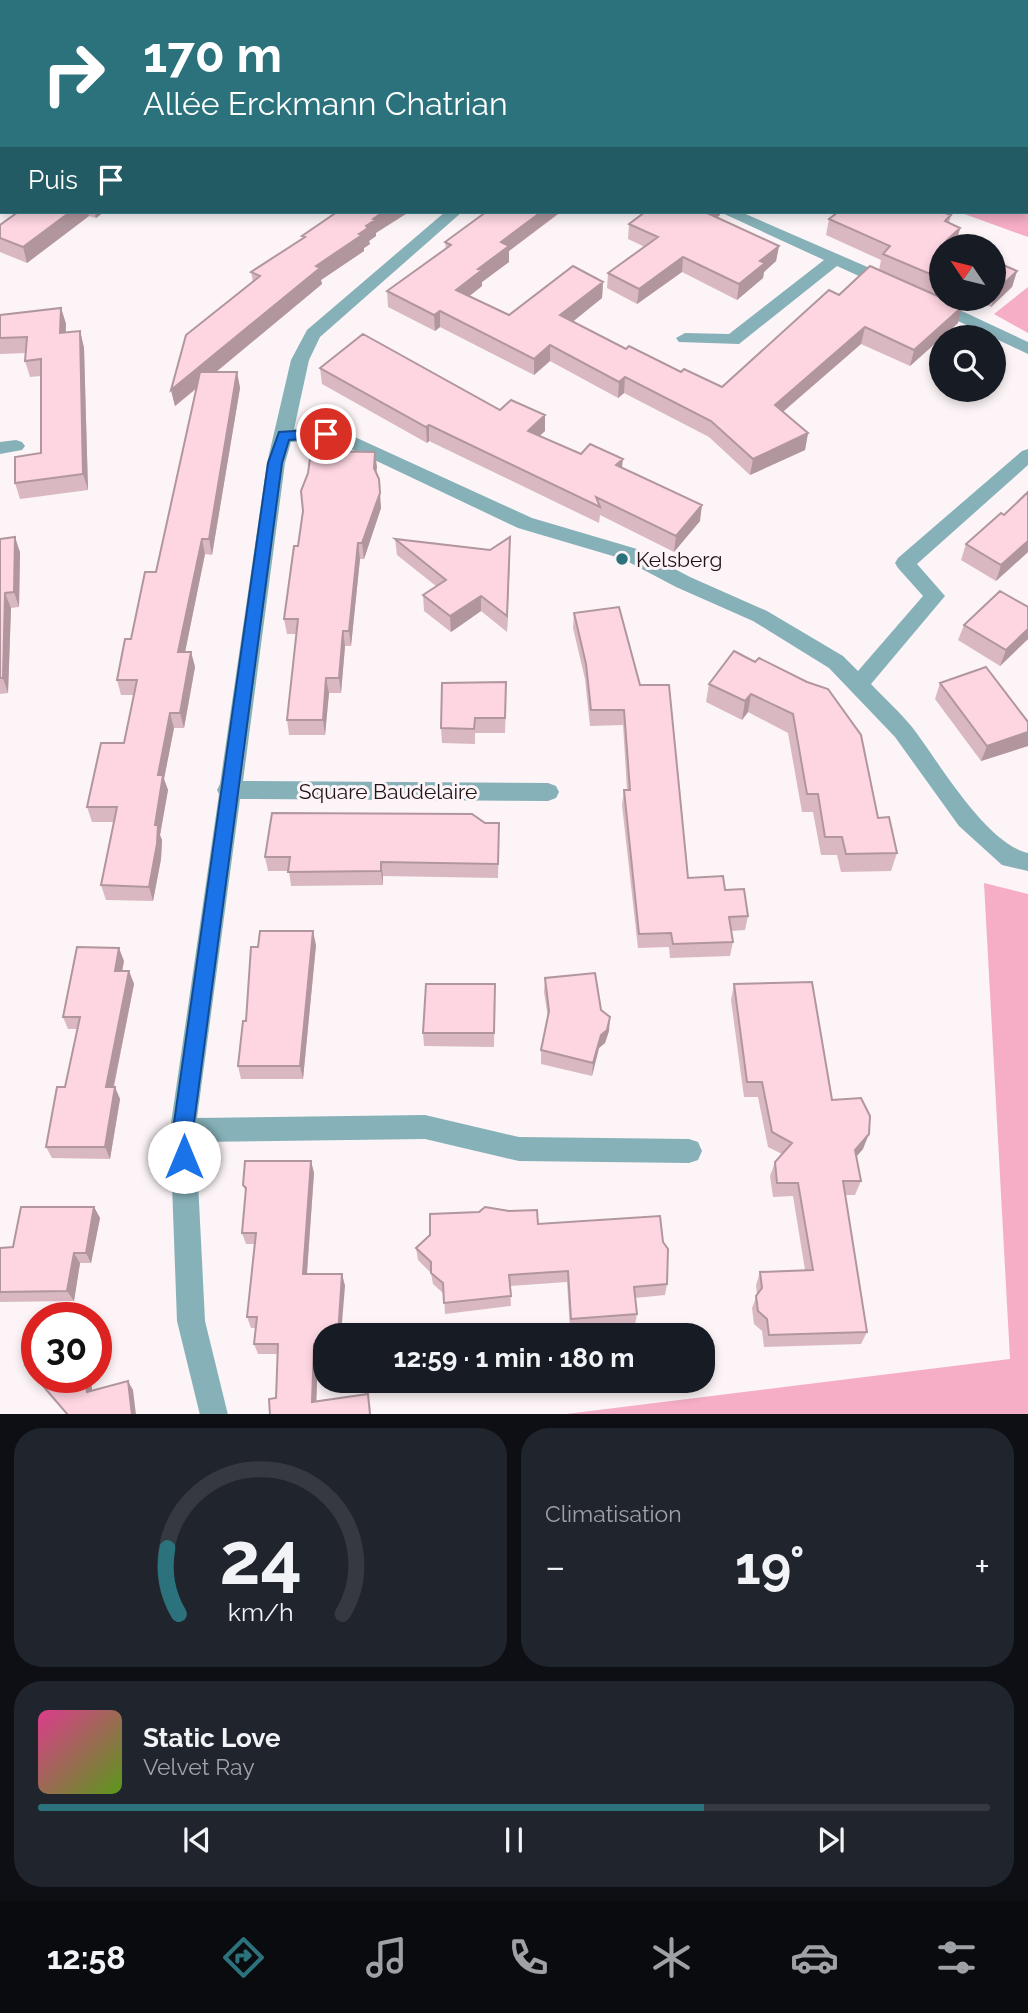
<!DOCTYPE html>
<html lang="fr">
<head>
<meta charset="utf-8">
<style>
	:root { --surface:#171b24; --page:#20242c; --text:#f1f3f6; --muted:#9ea1a6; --line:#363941; --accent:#2b727d }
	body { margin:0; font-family:Raleway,sans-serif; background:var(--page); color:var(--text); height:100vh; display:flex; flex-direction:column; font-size:26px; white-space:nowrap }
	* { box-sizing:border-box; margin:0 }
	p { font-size:23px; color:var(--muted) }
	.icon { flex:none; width:38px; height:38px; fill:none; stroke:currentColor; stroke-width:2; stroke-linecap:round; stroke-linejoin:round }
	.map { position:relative; height:1414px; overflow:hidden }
	.details { display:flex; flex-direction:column; gap:14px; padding:14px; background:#0d0f14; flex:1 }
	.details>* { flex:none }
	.top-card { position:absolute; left:0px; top:0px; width:1029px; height:214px; box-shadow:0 4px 10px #0003; background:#2b727d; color:#fff; overflow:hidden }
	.needle { width:46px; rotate:305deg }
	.fabs { position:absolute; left:929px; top:234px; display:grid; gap:14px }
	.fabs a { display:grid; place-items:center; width:77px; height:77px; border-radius:50%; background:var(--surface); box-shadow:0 4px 10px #0003; font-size:35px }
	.speed { position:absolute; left:21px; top:1302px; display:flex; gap:14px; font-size:35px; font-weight:700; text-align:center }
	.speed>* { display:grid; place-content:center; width:91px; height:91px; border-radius:50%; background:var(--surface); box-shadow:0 4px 10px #0003; line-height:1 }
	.speed .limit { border:10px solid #d22; background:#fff; color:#111 }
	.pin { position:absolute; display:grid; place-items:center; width:60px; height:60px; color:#fff; margin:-30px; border:4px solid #fff; border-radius:50%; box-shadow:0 2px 7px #0007 }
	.me { position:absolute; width:77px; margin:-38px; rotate:0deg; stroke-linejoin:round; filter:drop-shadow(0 0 5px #0008) }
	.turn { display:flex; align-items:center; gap:24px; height:147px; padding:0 28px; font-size:32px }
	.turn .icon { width:91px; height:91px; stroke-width:2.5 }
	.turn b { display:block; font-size:49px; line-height:60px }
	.then { display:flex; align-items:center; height:66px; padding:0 28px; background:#0003; gap:14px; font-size:26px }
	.big { font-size:52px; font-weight:700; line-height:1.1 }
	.details .widget { flex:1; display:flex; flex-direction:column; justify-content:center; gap:10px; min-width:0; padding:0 24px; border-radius:28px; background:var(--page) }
	.details .dial { align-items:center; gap:0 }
	.dial svg { height:182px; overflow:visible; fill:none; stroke:var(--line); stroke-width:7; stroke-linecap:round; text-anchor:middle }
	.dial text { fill:var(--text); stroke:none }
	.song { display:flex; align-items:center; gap:21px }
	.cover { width:84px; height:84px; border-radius:10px; background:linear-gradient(135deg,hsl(330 70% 55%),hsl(90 70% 35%)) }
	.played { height:7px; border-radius:4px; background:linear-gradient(90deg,var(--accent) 70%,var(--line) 70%) }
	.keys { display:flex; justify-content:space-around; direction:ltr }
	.heat { display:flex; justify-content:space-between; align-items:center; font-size:38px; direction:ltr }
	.details .tiles { flex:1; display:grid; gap:14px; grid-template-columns:1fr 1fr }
	.widget:last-child { grid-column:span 2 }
	.trip { position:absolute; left:313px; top:1323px; width:402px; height:70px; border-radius:28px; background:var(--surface); box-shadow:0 4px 10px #0003; font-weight:700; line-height:70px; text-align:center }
	.tabs { display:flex; height:112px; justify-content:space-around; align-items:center; background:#090b0e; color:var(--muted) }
	.tabs .icon { width:49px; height:49px }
	.tabs .selected { color:var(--accent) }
	.tabs b { font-size:32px; color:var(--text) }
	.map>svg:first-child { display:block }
	.green { fill:#f5aec6 }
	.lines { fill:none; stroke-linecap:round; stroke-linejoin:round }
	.service { fill:#86b1b8; fill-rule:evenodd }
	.minor { fill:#86b1b8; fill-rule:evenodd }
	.wall { fill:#dab8c2 }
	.shaded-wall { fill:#b1969e }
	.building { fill:#fdd6e2; stroke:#b1969e; stroke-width:2 }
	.route { fill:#1a73e8; stroke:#114b97; stroke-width:2 }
	.poi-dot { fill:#2b727d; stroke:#fcf4f6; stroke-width:2.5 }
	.labels { text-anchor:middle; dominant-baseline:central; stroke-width:6; stroke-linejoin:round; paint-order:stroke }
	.poi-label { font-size:21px; fill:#221519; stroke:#fcf4f6; text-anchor:start }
	.street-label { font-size:21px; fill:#221519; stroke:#fcf4f6 }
</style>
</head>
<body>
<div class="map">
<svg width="1028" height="1415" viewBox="0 0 1028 1415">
	<rect width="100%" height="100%" fill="#fcf4f6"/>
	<path class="green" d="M1028,32V237L959,212H1027Z
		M1028,287V333L994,314Z
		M984,883L1028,894V1414H566L1010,1359Z"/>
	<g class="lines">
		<path class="service" d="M811,0H819V2H811Z"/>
		<path class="minor" d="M158,0H174L176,2H159Z
			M2,197V207L0,208V198Z
			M445,212H462L320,337L309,360L294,429L326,428L357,438L532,518L637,549L690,577L767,611L843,656L858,671L923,596L898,568L895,563L898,558L1022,451L1028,449V465L917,564L945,596L871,684C884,698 900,712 912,727C939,762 985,843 1028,853V871L1002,865L959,826L895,737L829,668L753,621L676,587L623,559L518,528L345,446L325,440L291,442L285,463L243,781L548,783L556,786L559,792L556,798L548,801L240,799L197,1118L425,1115L519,1137L689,1139L698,1142L702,1151L698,1160L689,1163L519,1161L425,1139L196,1142L205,1321L228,1415H200L177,1321L170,1130L219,794L217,790L220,784L267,463L291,360L307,330Z
			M720,212H741L895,279L897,283L889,288L883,287L837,266L739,344L679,342L676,338L685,333L729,334L824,260Z
			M934,298L1028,342V354L928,307L926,303Z
			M16,440L22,442L25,446L22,450L0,454V442Z"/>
	</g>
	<path class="wall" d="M0,0H135L132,2H2Z
		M462,0H800V2H467Z
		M2,105V169L0,168V107Z
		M18,212H104L96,218L89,216L27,263L0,252V225Z
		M560,213L509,251V262L482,282V286L469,296L509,315L603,282L602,298L572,322L626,349L681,372L722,387L839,295L958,323L910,366L861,344L783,412L808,433L805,450L750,475L709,437L624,393L618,398L550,361L534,375L440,327L435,331L388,307L387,291L446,249L445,242Z
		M720,215L716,217L779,246L776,261L764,272L763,278L737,300L682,272L637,304L607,288L608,273L645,247L628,239L629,224Z
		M951,215L949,223L960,228L956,244L942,247V297L879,270L881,260L826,235L829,219Z
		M376,233V236L369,241L370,244L364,248V251L321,280L322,284L216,372H237L240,388L212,555L205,554L185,652H191L195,667L184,728H174L164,779L168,790L160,835L162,840L161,859L153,901L106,900L101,885L114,822H92L87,807L124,743L134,695H121L117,680L156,572L197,388L175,406L171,390L253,282L251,272L302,239V236Z
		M994,261L1017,271L1012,287L991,307L980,302L972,310L947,299H994Z
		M61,308L66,324L65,333L80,331L84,348L88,490L20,499L15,483L41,453V376L30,377L25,361L26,353L0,354V315Z
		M320,368L500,410L545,415V431L539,436L581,454L622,467L700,521L674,552L600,515L599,523L429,441L427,443L322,384Z
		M375,452L376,474L381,508L364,559H360L351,646H345L341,693H329L325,735H289L287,720L297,634H287L284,619L298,546L303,511Z
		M1028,492V552L996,581L961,560L966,544L1004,515Z
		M510,537L507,632L481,611L451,632L424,611L423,595L436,586L397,555L395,539L490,550Z
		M0,539L20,552L19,607L11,608L8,693L0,694Z
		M619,607L688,878L725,890L748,916L745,930L731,931L733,942L730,956L670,958L669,947L638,948L622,805L624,790H627L623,725L590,726L585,679L573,628L574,613Z
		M1028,607V639L1000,666L958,640L964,625Z
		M755,662L878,818L897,853L891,871L841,872L837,855H821L813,812H802L788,733L748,712L742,720L706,702L709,684Z
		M940,683L1028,746L981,761L935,699Z
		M506,698L505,733H475V744L442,743L441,728Z
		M485,823H499L498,878L383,876V885L291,886L289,871H268L265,857Z
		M316,945L303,1079H241L238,1066L258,947Z
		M124,961L122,971H129L134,984L114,1087L120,1099L110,1159L52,1158L46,1147L65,1087L78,1029H68L63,1017Z
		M545,978L601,1010L609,1031L605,1043L599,1048L592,1076L541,1064V1050L548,1018L544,992Z
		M495,984L494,1047L424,1046L423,1033Z
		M734,984L832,1100L863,1149L856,1156L861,1181L855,1195H845L867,1332L861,1344L764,1347L762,1331L754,1324L752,1308L757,1295L756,1285L760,1272L805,1270L793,1196L773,1197L770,1176L775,1162L782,1154L768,1147L758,1097H744L731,1000Z
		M311,1161L314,1173L307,1274H342L345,1286L326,1335V1354H318L316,1402L370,1403L371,1415H270L276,1398L278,1354H258L254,1344L256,1328H251L247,1317L254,1244H246L242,1233L246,1192L243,1185Z
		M94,1207L100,1218L91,1263H80L74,1301L0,1302V1248L13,1247Z
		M538,1224L667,1284L665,1295L635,1298L637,1314L635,1325L570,1329L567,1282L510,1286L511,1306L445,1314L444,1294L433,1284L431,1273L418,1260L416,1248Z"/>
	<path class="shaded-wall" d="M112,0H135L132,2H109Z
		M2,23V40L0,41V25Z
		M70,212H88L89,216L27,263L23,247Z
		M95,212H104L96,218Z
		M383,212H409L376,233V236L369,241L370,244L364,248V251L321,280L322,284L175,406L171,390L316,266L359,234L373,219Z
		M541,212H560L509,251V262L482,282V286L457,306L456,290L501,242Z
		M706,212H720V215L704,228Z
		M960,228L956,244L953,247L947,240Z
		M779,246L776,261L764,272L763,278L737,300L739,284L760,261Z
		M683,257L682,272L637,304L639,289Z
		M1017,271L1012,287L991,307L996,291Z
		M603,282L602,298L560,332V315Z
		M975,299H981L980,302L972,310Z
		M962,307L958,323L910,366L914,350Z
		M61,308L66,324L65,350L60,333Z
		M440,311V327L435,331L434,315Z
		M865,327L861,344L772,421L775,405Z
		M80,331L84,348L88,490L83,474Z
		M550,345V361L534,375V359Z
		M237,372L240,388L212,555L209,539Z
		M625,377L624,393L618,398L619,382Z
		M545,415V431L528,447V431Z
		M429,425V441L427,443L426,427Z
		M808,433L805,450L750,475L753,459Z
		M375,452L377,467L375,484L374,468Z
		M623,459L621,475L616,465Z
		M380,493L381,508L364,559L362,543Z
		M702,505L700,521L674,552L676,536Z
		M15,537L20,552L19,607L14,592Z
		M510,537V553L507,632V616Z
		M202,539L205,554L182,667L178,652Z
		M1028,541V552L996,581L1001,565Z
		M358,543L360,559L351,646L349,631Z
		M5,593L11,608L8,693L3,678Z
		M481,596V611L451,632L450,616Z
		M1028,629V639L1000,666L1006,650Z
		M343,631L345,646L341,693L339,678Z
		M191,652L195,667L184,728L180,713Z
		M326,678L329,693L325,735L323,720Z
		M751,694L748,712L742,720L745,701Z
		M170,713L174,728L164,779L168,790L160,835L162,840L161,859L153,901L149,887L158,775Z
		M1028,732V746L981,761L987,746Z
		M381,862L383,876V885L381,871Z
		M313,931L316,945L303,1079L300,1066Z
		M119,948L124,961L120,983L115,971Z
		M129,971L134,984L111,1099L106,1087Z
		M610,1017L609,1031L605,1043L599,1048L592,1076L593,1063L601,1035Z
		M115,1087L120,1099L110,1159L105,1147Z
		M869,1134L863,1149L850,1164L855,1150Z
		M311,1161L314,1173L306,1285L303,1274Z
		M94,1207L100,1218L91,1263L86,1253Z
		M74,1253L80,1263L74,1301L67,1291Z
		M342,1274L345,1286L341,1335H338Z
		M314,1344L318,1354L316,1412L312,1402Z
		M85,1377H91L93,1401L87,1392Z
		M128,1381L133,1390L136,1415H132Z"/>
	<path class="building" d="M0,0H68L65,2H2V23L0,25Z
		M90,0H112L109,2H96Z
		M494,0H694L697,2H499Z
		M764,0H800V2Z
		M2,105V155L0,154V107Z
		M18,212H70L23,247L0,238V225Z
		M337,212H383L373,219L375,220L366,226L368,228L359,234L362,235L316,266L320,268L171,390L186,335L260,276L251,272L305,237L302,236Z
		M486,212H541L501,242L509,246L478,269L482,270L456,290L509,315L573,266L603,282L560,315L626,349L629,346L681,372L684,369L722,387L829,290L839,295L870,266L942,298V299H945L962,307L914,350L865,327L775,405L808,433L753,459L711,421L625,377L619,382L550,345L534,359L440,311L434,315L387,291L451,245L445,242Z
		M645,212H706H705L779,246L760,261L765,263L739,284L683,257L639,289L608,273L658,237L629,224Z
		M838,212H942L951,215L945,221L960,228L947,240L961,247H942V279L883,254L890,246L829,219Z
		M994,261L1017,271L996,291L994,290Z
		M61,308L60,333L80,331L83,474L15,483V457L41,453V359L25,361L27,337L0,338V315Z
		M363,334L500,410L511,400L545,415L528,431L581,454L590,444L623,459L616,465L702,505L676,536L596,497L600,507L429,425L426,427L320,368Z
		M200,372H237L209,539H202L178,652H191L180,713H170L158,775H163L155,825H158L157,844L149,887L101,885L117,807H87L101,743H124L137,680H117L125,639H131L145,572H156Z
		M311,451L375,452L374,468L379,479L380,493L362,543H358L349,631H343L339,678H326L323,720H287L298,619H284L294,546H298L303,511L301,491L308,473Z
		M1028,492V541L1001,565L966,544L1001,513L1004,515Z
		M15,537L14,592L5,593L3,678H0V539Z
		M510,537L507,616L481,596L450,616L423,595L446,580L395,539L490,550Z
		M1000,591L1028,607V629L1006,650L964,625Z
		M619,607L640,685H669L688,878L723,876L725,890L744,889L748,916L729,917L733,942L673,944L671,933L639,934L624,790H630L624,710H591L586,664L574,613Z
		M734,651L755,662L759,658L807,682L828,689L861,735L878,818L889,817L897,853L846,854L842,837H825L818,794H807L793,714L751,694L745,701L709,684Z
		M986,667L1028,722V732L987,746L940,683Z
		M506,682L505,718H475L474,729L441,728L442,683Z
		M272,813L472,814L485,823H499L498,864L381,862V871L288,872L290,857H265Z
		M260,931H313L300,1066H238L243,1021H246L251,947H258Z
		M77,947L119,948L115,971H129L106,1087H115L105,1147H46L57,1087H65L80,1017H63Z
		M595,973L601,1010L610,1017L607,1030L601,1035L593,1063L541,1050L549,1011L545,978Z
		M812,982L832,1100L861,1098L870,1116L869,1134L855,1150L861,1181H843L867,1332L769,1335L767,1319L758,1311L756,1296L762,1288L760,1272L813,1270L798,1183H777L775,1162L792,1143L772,1132L762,1082H747L734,984Z
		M426,984H495L494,1033H423Z
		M245,1161H311L303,1274H342L338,1335H326V1344H314L312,1402L368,1394L370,1415H270L269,1399L276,1398L278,1344H254L257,1317H247L256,1233H242L246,1188L243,1185Z
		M21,1207H94L86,1253H74L67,1291L0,1292V1248L13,1247Z
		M485,1207L509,1211L537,1210L538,1224L660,1216L663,1242L668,1249L667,1284L634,1287L637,1314L571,1319L568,1271L509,1275L511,1296L444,1303L443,1283L431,1273V1262L416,1248L430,1235V1214L479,1212Z
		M37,1362V1377H85L87,1392L128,1381L132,1415H68L25,1365Z"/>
	<path class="route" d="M326,429L331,431V437L289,440L282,463L193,1130L194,1157L191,1164L184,1167L177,1164L173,1130L268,463L279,432Z"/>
	<circle class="poi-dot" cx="622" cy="559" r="7"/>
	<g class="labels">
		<g class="poi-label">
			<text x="636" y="559">Kelsberg</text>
		</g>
		<g class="street-label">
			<text x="388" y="791">Square Baudelaire</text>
		</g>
	</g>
</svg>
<div class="fabs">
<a><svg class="needle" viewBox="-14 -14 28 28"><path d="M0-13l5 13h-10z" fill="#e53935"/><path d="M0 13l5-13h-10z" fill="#9ea1a6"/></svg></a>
<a><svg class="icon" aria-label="search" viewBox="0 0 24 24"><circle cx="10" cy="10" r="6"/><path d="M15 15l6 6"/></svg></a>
</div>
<div class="speed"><div class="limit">30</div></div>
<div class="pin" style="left:326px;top:434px;background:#d93025"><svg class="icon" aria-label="arrive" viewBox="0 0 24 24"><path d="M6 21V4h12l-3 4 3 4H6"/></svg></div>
<svg class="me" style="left:184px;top:1157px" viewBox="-20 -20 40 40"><circle r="19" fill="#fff"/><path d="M0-13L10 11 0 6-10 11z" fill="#1a73e8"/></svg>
<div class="trip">12:59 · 1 min · 180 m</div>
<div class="top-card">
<div class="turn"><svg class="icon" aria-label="right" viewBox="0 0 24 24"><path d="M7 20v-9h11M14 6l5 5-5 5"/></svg><div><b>170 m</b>Allée Erckmann Chatrian</div></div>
<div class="then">Puis<svg class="icon" aria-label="arrive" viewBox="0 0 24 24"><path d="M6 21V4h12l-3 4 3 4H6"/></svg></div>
</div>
</div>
<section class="details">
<div class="tiles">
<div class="widget dial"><svg viewBox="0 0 100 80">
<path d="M14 69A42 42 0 1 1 86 69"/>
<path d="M14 69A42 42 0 0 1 9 40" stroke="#2b727d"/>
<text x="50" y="56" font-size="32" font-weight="700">24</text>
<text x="50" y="72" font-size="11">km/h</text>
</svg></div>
<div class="widget"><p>Climatisation</p>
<div class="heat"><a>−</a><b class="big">19°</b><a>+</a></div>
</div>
<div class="widget">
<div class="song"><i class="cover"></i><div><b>Static Love</b><p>Velvet Ray</p></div></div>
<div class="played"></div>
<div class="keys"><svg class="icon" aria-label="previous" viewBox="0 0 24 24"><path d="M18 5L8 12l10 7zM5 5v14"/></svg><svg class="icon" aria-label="pause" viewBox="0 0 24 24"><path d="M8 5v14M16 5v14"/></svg><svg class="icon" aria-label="next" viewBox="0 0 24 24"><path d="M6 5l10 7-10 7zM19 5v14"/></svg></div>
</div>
</div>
</section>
<nav class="tabs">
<b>12:58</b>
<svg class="icon selected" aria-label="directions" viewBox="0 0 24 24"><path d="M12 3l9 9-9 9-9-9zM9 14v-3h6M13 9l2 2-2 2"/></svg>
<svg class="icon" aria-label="music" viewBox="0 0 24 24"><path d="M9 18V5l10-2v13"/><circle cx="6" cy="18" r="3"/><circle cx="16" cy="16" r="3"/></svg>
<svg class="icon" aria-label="phone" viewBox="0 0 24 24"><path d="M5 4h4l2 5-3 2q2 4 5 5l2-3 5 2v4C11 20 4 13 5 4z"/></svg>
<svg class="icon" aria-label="climate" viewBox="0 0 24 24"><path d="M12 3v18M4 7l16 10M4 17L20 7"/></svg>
<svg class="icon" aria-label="car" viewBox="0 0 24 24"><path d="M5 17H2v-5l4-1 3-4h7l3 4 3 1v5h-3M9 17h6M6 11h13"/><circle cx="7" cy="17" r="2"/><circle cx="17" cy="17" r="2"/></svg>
<svg class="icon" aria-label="filters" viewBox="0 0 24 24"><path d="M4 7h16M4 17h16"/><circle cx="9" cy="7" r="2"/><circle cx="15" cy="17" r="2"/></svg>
</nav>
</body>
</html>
